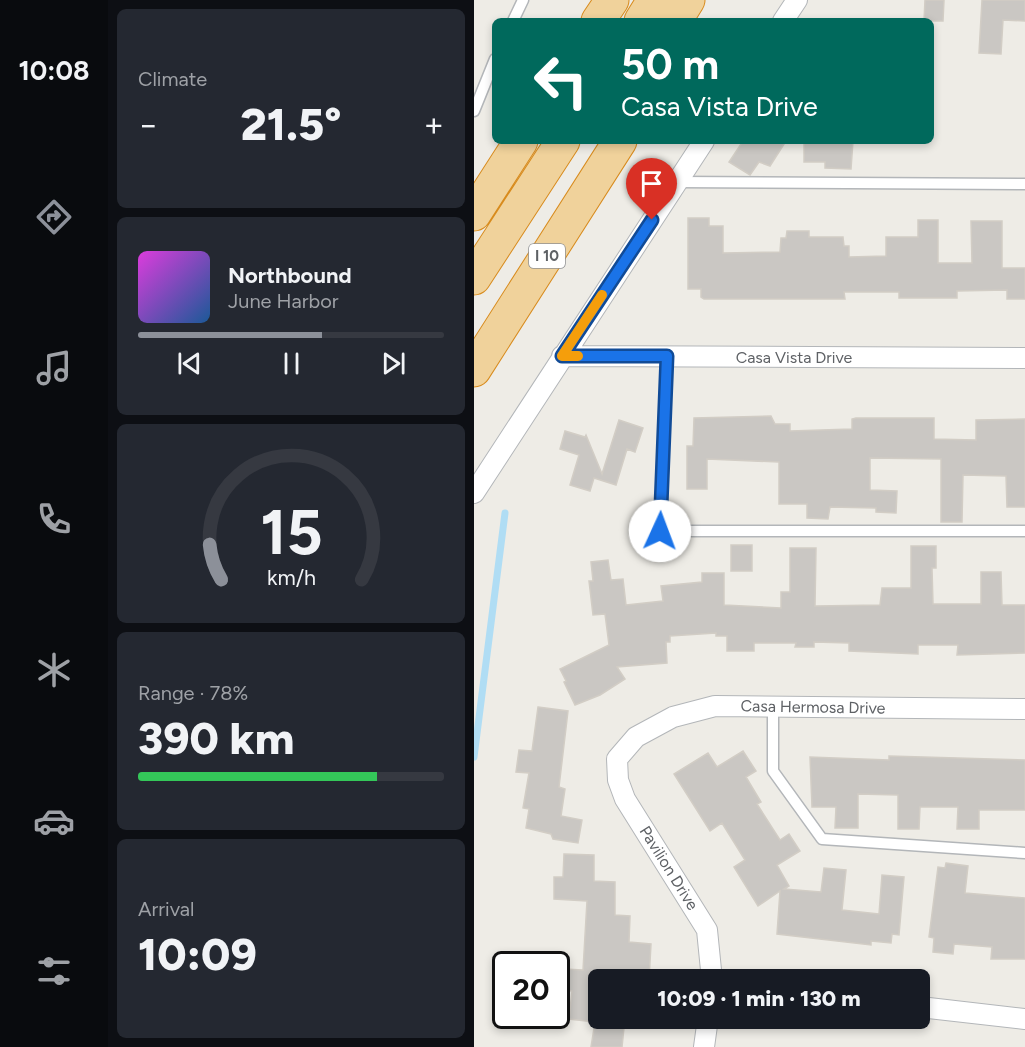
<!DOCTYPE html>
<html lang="en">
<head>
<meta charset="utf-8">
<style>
	:root { --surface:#171b24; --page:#242831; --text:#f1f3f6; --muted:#9ea1a6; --line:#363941; --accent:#8c9099 }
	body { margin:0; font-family:Figtree,sans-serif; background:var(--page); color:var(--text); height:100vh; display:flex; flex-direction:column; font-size:22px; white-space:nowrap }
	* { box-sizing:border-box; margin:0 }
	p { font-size:20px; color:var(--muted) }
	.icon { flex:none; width:33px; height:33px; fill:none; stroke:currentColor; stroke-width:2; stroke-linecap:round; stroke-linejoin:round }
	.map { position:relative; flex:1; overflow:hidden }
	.panel { display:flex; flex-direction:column; gap:9px; padding:9px; background:#0d0f14; width:366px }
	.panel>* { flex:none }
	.guide { position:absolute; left:18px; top:18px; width:442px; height:126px; border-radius:9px; box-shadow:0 3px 9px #0003; background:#00695c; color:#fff; overflow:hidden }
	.speed { position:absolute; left:18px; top:951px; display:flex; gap:12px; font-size:30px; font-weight:700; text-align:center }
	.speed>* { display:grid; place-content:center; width:78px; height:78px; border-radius:50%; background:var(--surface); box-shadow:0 3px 9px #0003; line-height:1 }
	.speed .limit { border:3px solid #111; border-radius:9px; background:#fff; color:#111 }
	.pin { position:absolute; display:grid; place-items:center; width:51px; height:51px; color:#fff; margin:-62px -26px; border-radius:50% 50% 50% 0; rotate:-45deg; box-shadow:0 0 6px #0007 }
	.pin .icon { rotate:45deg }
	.me { position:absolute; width:66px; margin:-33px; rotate:2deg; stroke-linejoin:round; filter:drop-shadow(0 0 4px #0008) }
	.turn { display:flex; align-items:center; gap:21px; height:126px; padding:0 30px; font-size:27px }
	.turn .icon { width:78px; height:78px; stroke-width:2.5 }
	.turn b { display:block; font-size:42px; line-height:51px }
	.big { font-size:45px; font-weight:800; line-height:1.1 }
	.panel .tile { flex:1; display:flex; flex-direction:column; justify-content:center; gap:9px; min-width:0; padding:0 21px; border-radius:9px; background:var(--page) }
	.panel .dial { align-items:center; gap:0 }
	.dial svg { height:156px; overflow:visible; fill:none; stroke:var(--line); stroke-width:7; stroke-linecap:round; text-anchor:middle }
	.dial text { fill:var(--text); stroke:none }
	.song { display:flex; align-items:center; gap:18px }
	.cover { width:72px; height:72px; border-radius:9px; background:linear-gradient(135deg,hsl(300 70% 55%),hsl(210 70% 35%)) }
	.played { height:6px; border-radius:3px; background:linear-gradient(90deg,var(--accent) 60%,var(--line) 60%) }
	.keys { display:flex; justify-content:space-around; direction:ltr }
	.heat { display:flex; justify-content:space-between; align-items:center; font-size:33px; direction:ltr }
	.charge { height:9px; border-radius:4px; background:linear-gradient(90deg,#34c759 78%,var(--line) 0) }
	.trip { position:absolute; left:114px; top:969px; width:342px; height:60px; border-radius:9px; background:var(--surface); box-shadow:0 3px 9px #0003; font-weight:800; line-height:60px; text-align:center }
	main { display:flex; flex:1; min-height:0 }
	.dock { display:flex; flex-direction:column; width:108px; justify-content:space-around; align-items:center; background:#090b0e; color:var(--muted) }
	.dock .icon { width:42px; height:42px }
	.dock .selected { color:var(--accent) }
	.dock b { font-size:27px; color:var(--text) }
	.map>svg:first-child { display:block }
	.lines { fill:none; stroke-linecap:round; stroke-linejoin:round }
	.stream { stroke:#b0ddf4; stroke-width:7 }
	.building { fill:#cac7c3; stroke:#d2cdc5; stroke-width:1.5 }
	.lane-casing { stroke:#b3b6b9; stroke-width:13 }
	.street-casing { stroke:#b3b6b9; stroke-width:22 }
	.highway-casing { stroke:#d88b1d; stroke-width:35 }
	.lane { stroke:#fff; stroke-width:10 }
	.street { stroke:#fff; stroke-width:20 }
	.highway { stroke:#f0d29b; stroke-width:33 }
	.route-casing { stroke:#114b97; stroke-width:15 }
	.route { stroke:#1a73e8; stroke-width:10 }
	.slow { stroke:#f59e0b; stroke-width:10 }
	.labels { text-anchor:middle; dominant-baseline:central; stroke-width:6; stroke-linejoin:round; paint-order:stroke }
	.shield { fill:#fff; stroke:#8e9093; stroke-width:1.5 }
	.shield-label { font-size:15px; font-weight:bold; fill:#5e6165 }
	.street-label { font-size:16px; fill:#5e6165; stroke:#fff }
</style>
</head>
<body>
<main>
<nav class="dock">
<b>10:08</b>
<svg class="icon selected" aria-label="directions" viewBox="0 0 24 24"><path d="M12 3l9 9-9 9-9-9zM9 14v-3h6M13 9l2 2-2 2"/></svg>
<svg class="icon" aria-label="music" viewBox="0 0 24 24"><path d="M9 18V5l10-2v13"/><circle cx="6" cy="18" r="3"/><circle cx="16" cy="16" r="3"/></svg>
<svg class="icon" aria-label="phone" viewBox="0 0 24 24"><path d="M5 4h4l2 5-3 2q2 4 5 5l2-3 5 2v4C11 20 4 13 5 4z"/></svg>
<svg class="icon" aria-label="climate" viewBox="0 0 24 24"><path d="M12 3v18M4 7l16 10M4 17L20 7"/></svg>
<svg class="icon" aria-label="car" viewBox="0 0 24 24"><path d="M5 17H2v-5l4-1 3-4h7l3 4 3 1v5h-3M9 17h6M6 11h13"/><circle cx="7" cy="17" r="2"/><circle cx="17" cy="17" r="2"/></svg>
<svg class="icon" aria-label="filters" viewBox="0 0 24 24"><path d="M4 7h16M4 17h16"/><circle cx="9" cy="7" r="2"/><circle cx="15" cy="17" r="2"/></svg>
</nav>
<section class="panel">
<div class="tile"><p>Climate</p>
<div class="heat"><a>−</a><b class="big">21.5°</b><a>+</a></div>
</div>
<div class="tile">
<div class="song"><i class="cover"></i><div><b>Northbound</b><p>June Harbor</p></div></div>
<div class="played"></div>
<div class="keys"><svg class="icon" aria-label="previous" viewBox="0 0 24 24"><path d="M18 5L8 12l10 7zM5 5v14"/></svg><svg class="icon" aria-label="pause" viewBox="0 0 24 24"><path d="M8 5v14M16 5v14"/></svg><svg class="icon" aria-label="next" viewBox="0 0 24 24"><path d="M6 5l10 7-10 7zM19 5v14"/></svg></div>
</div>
<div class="tile dial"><svg viewBox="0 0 100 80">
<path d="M14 69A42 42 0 1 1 86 69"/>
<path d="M14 69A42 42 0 0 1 8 51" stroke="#8c9099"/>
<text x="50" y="56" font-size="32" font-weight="700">15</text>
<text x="50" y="72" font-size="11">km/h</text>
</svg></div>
<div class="tile"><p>Range · 78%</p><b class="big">390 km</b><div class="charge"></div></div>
<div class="tile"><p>Arrival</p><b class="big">10:09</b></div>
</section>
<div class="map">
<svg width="551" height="1047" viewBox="0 0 551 1047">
	<rect width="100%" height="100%" fill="#eeece6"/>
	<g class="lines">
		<path class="stream" d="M0,757L31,513"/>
	</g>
	<path class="building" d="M451,0H470L469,21H450Z
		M508,0H551V21L529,20L527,54L505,53Z
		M269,141H312L296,166L285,162L276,175L255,162Z
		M330,141H379L377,169L351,168V162H330Z
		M214,218H235V226H249V253L306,252L307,238H312L313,231H335V237H369L370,246H375V257L412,256V237H444V220H464V263H498L497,221H528V268H551V299H533V290L483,291V298H425V292H370L371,299H230L227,297V289H214Z
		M297,416L301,424H316V431L378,429V419L382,418H460V439L502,440V420L551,419V507H533L532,476L489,475L488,522H467V459L396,458V490L423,491L422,513L402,512V508L356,507L354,519L333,518V504H305V462L233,459V489H213V446H219L220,418Z
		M145,420L169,428L161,452L153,449L142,485L120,478L116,491L96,485L105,455L86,449L91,431L111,437L112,435L128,474Z
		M257,545H278V571H257Z
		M437,546H462V568H458L459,604H507V572H527L528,605H551V653L483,655L484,645H444V654L375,651V643L340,642V647H321L322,643H280V651H253V636H242V633L196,636V642H192L193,663L143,667L151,679L126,695L101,705L90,682L92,681L86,669L135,645L131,614L119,615L115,581H119L117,562L134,560L137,580L149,579L152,605L189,601L187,586L228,582V573H250V605L307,608V592H316V548H342L341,606L406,605L408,588H437Z
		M64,707L94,711L85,787L91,789L87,816L108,820L104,843L79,839L77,834L52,828L55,809L49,808L55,773L42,772L45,750L58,751Z
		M269,751L282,771L272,777L287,802L283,804L306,840L315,834L326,851L303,865L315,886L310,889L347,892L350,868L372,870L368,910L405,914L408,875L430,877L425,935L418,934L417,943L397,941V945L303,934L306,891L284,906L260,867L271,860L248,823L236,831L200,774L234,753L243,767Z
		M415,756L551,760V810H505V829H483L484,807H446L445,829H424V795L384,794V828H361L362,807H338L336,757L415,760Z
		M90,854L120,855V881L141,882V915L156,916L155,942L177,944L175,980H124V1018H151L148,1047H117L121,1022L95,1019L98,991L89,990L90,969L109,970L113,901L80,899V877H89Z
		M472,863L494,866L491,893L551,898V959H517L518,947L480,944L479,954L459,952L460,938L455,937L464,867L471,868Z"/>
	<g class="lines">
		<defs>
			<path id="lane" d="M39,21L49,0
				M0,111L21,59
				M203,182L551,184
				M193,356L186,531H551
				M299,707V771L348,839L551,853"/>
			<path id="street" d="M309,21L323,0
				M88,356L551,358
				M0,493L230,141
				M238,980L233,930L151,799L144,780L143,759L162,737L199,717L241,706L551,709
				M446,1007L551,1019
				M230,1047L234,1018"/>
			<path id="highway" d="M124,21L138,0
				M167,21L180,0
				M201,21L214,0
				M0,214L47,141
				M0,278L89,141
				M0,370L146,141"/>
		</defs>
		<use href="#lane" class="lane-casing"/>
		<use href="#street" class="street-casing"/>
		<use href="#highway" class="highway-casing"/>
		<use href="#lane" class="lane"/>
		<use href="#street" class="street"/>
		<use href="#highway" class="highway"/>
	</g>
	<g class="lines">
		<defs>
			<path id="route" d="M178,220L88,356H193L186,531"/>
		</defs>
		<use href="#route" class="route-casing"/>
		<use href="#route" class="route"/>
		<path class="slow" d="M104,356H88L128,295"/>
	</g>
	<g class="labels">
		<rect class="shield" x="55" y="244" width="36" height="24" rx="4.5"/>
		<g class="shield-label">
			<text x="73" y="256">I 10</text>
		</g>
		<g class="street-label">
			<text x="320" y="357">Casa Vista Drive</text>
			<text transform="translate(339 707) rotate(1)">Casa Hermosa Drive</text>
			<text transform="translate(195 868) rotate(58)">Pavilion Drive</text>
		</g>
	</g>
</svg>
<div class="speed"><div class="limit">20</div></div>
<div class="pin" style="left:178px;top:220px;background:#d93025"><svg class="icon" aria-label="arrive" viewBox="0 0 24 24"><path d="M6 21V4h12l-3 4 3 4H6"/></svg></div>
<svg class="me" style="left:186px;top:531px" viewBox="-20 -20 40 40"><circle r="19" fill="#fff"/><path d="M0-13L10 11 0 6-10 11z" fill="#1a73e8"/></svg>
<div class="trip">10:09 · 1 min · 130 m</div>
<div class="guide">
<div class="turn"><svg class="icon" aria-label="left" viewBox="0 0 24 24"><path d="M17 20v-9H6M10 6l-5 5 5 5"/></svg><div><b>50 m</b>Casa Vista Drive</div></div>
</div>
</div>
</main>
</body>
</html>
